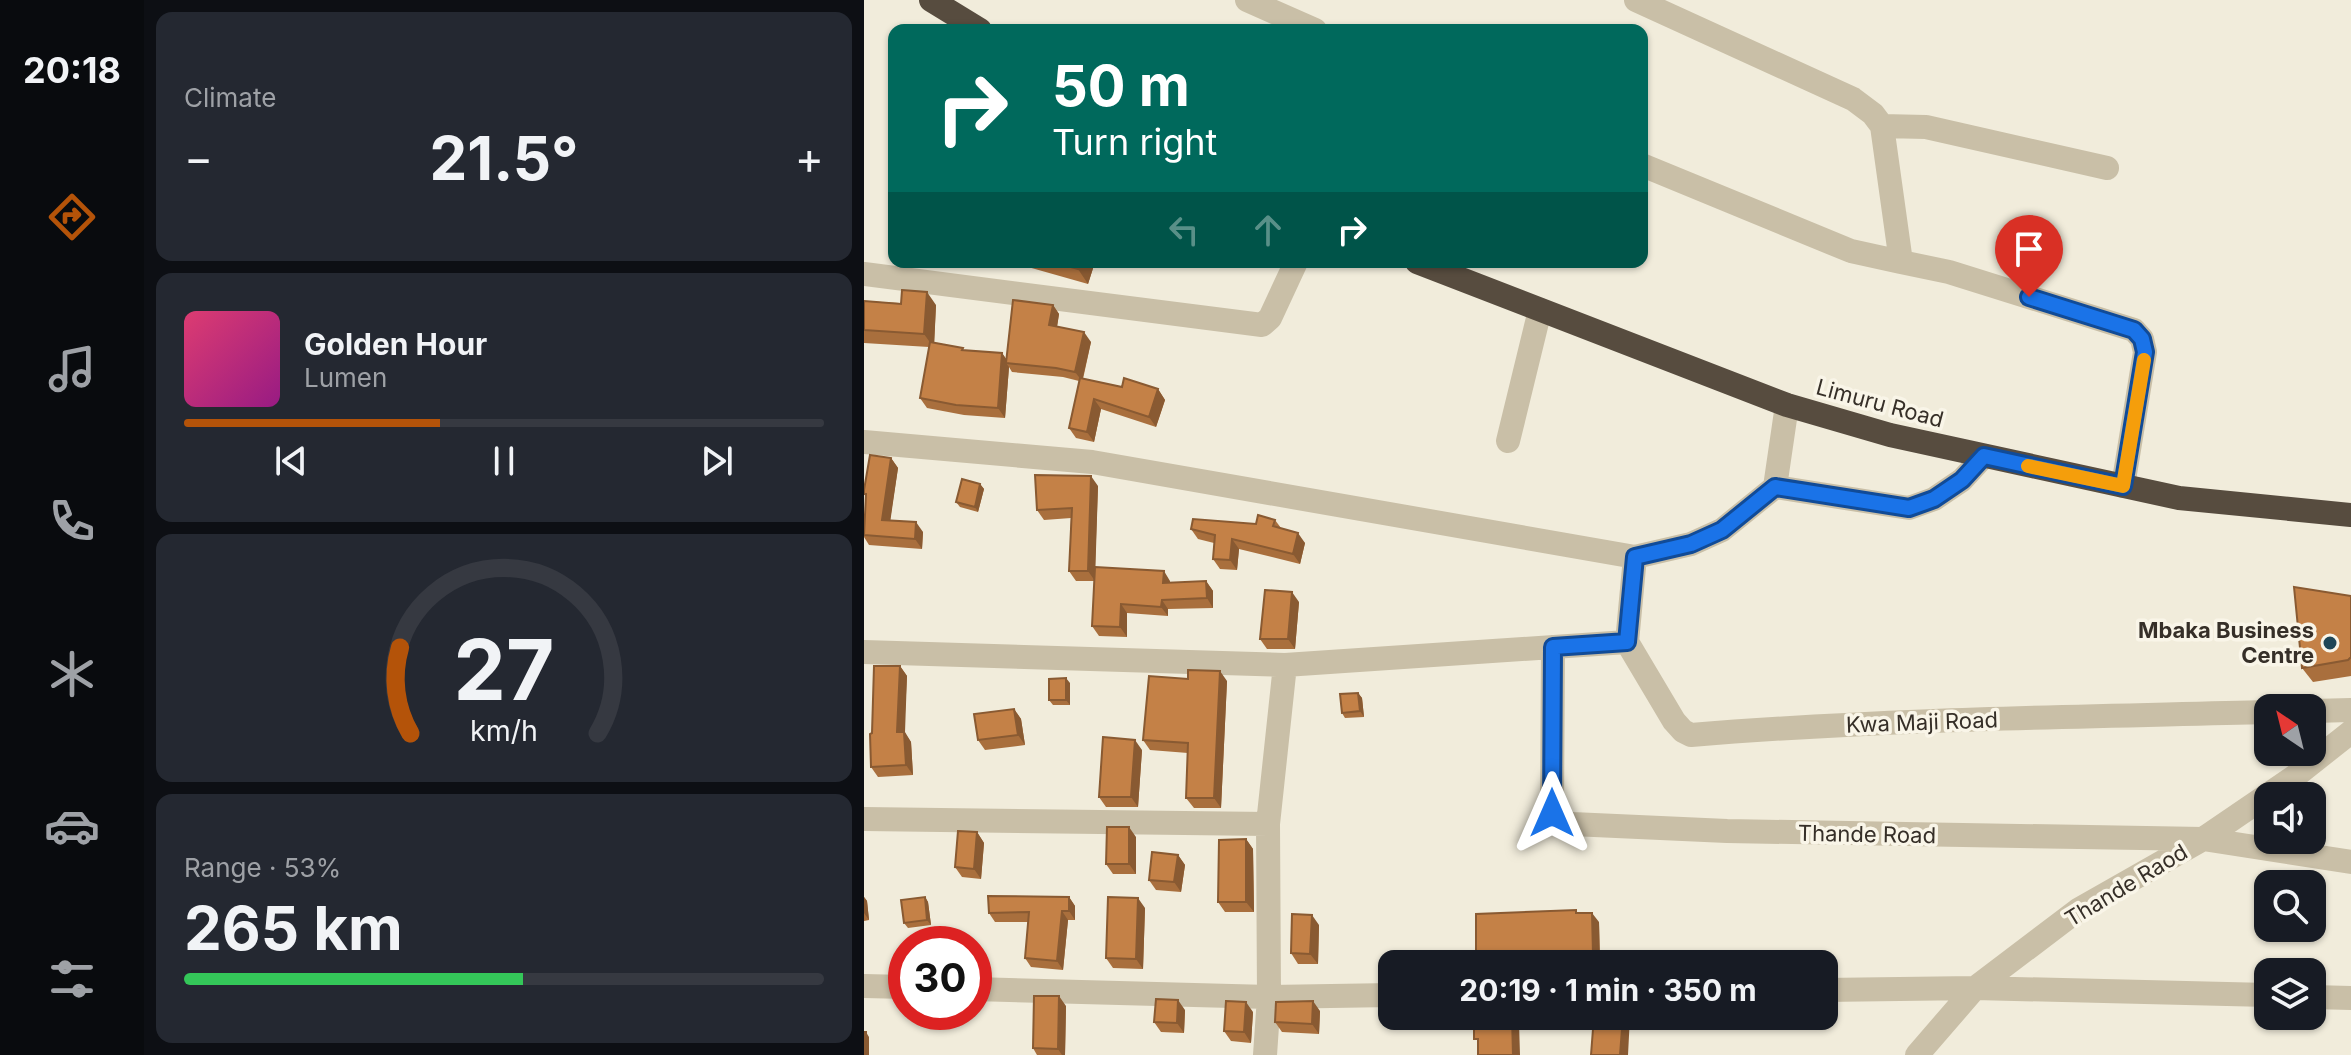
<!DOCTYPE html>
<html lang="en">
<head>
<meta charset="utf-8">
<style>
	:root { --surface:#171b24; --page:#242831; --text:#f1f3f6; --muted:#9ea1a6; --line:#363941; --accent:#b45309 }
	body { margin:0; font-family:Inter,sans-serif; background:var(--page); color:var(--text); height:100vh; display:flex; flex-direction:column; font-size:30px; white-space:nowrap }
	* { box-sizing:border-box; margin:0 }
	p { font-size:26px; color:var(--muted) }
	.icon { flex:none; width:44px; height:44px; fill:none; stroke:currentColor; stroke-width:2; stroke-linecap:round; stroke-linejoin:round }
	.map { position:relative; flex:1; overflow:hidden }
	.panel { display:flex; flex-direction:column; gap:12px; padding:12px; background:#0d0f14; width:720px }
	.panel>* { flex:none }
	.banner { position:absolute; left:24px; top:24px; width:760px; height:244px; border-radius:16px; box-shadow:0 2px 6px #0004; background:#00695c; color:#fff; overflow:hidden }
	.needle { width:52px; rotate:325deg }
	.controls { position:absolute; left:1390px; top:694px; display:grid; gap:16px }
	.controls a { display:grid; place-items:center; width:72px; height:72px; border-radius:16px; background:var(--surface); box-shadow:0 2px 6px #0004; font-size:40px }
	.speed { position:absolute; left:24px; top:926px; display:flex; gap:16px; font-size:40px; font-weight:700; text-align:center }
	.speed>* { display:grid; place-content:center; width:104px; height:104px; border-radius:50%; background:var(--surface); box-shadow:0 2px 6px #0004; line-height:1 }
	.speed .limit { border:12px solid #d22; background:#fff; color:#111 }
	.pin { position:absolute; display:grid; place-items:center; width:68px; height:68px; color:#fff; margin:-82px -34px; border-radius:50% 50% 50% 0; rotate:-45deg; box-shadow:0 0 8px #0007 }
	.pin .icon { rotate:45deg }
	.me { position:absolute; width:88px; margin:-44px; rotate:0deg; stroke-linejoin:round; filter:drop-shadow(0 0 6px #0008) }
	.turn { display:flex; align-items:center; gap:28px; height:168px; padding:0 32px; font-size:36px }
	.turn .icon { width:104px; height:104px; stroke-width:2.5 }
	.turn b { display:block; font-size:56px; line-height:68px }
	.lanes { display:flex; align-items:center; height:76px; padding:0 32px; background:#0003; justify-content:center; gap:40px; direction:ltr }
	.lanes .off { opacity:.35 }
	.big { font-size:60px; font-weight:700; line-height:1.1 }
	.panel .tile { flex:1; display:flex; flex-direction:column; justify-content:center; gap:12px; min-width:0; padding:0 28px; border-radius:16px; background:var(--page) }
	.panel .dial { align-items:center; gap:0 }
	.dial svg { height:208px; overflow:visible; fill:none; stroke:var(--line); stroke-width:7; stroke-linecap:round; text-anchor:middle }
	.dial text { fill:var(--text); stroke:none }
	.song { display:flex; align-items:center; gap:24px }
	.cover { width:96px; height:96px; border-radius:12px; background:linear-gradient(135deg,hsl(340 70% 55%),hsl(310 70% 35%)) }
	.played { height:8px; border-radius:4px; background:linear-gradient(90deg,var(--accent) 40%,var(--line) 40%) }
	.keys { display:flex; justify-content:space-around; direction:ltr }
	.heat { display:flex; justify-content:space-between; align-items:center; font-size:44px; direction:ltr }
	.charge { height:12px; border-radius:6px; background:linear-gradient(90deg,#34c759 53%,var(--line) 0) }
	.trip { position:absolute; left:514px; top:950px; width:460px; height:80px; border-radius:16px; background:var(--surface); box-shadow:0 2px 6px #0004; font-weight:700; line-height:80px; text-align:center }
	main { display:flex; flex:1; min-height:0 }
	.tab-bar { display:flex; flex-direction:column; width:144px; justify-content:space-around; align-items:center; background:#090b0e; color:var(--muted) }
	.tab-bar .icon { width:56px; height:56px }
	.tab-bar .on { color:var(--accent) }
	.tab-bar b { font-size:36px; color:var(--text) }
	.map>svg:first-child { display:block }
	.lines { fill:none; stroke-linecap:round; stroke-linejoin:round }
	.minor { stroke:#c9bfa7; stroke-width:24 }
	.highway { stroke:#574c3f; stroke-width:24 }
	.wall { fill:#a96f3d }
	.shaded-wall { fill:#895a32 }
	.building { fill:#c48147; stroke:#895a32; stroke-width:2 }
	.route-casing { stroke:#114b97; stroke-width:20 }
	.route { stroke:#1a73e8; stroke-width:14 }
	.slow { stroke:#f59e0b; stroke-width:14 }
	.poi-dot { fill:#1e4657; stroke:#f9f5e8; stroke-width:3 }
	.labels { text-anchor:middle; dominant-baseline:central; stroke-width:7; stroke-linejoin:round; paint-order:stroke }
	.street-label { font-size:22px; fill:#362f28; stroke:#f9f5e8 }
	.poi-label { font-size:22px; font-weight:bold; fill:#362f28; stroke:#f9f5e8; text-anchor:end }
</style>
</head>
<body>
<main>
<nav class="tab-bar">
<b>20:18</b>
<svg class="icon on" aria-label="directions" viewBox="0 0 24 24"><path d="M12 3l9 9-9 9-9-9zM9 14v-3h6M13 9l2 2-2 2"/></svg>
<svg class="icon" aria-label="music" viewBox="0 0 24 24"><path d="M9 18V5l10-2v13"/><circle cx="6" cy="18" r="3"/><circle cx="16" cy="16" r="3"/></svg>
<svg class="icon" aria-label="phone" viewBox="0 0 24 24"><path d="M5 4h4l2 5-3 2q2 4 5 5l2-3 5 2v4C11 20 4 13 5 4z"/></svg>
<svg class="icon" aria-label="climate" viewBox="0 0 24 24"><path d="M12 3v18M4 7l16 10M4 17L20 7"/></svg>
<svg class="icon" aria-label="car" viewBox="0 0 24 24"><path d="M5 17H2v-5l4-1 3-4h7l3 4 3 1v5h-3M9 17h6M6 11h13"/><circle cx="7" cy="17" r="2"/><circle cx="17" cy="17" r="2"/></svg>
<svg class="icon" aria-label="filters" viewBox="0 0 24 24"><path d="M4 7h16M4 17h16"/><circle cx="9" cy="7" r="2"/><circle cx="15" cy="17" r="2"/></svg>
</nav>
<section class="panel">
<div class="tile"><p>Climate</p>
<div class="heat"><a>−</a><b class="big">21.5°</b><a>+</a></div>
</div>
<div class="tile">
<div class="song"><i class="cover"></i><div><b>Golden Hour</b><p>Lumen</p></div></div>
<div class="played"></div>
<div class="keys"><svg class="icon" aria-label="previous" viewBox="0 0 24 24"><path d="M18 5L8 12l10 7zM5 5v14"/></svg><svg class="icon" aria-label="pause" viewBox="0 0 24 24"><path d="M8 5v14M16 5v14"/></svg><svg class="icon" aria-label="next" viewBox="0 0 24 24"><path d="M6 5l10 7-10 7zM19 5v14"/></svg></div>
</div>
<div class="tile dial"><svg viewBox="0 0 100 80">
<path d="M14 69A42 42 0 1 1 86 69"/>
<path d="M14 69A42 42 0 0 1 10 36" stroke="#b45309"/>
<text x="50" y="56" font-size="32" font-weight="700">27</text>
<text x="50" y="72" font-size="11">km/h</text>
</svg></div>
<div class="tile"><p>Range · 53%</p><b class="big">265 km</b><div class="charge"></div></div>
</section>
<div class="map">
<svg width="1487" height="1055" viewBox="0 0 1487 1055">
	<rect width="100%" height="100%" fill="#f1ecdb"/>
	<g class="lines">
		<path class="minor" d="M383,0L451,30
			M772,0L989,99L1009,114L1018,126L1037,262L1085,272L1270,330L1278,339L1281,352L1259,486
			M1018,126L1062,127L1243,168
			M778,165L987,251L1037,262
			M0,274L398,325L406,318L432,262
			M644,441L676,310
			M0,442L228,462L771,557L827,544L858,530L911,487L1045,508L1070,499L1098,480L1120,456
			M911,487L923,405
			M763,642L810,721L819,731L827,735C1019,719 1211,717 1404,712
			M763,642L771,557
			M689,647L688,813L695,821L708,824L863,831L1339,839L1487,862
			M0,652L421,665L763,642
			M1448,711L1487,710
			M0,819L404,824
			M0,986L42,987
			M110,989L405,997L528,995
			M960,990L1111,988L1404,995
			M1448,997L1487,998
			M401,1055L405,997L404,824L421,665
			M1053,1055L1111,988L1214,910L1339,839L1430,777L1487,732"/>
		<path class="highway" d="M67,0L116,30
			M553,262L923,405L1026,435L1315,498L1487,515"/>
	</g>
	<path class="wall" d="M161,262H231L224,284L164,267Z
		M0,301L72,305L70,343L101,351L138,353L142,359L189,305L195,314L193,326L227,342L219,379L258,387L294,389L301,400L292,427L237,409L230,442L212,438L205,428L215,381L199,377L148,372L145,367L141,418L100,415L63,408L56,398L65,347L0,343Z
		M27,458L34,468L26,520L59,532L58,549L5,545L0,537L2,497L0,494V490Z
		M116,484L120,489L114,512L96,507L92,502Z
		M234,486L231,567L306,581V583L342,581L349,591V608L304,609V616L263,613V637L235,636L228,626L230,581H212L205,571L207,518L180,520L173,510Z
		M411,520L417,528L441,543L436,564L375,549L373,570L356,569L349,559L350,543L334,539L327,529L392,524Z
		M1487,596V676L1449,682L1438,668Z
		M435,602L431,649H403L396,639Z
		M36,666L43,676L40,732L47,742L49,775L14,777L7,767L8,733Z
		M324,679L363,681L357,808H330L322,798L324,753L286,750L279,740Z
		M206,683V705H189L185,700Z
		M494,693L498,698L500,717L481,718L478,713Z
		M150,709L157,719L161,745L121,750L114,740Z
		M278,750L274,807H242L235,797Z
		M113,832L120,843L117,879L98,877L91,867Z
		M272,837V874H249L242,864Z
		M382,839L389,849L390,912H361L354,902Z
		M314,855L321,865L317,892L292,890L285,880Z
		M0,897L3,901L5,920L0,921Z
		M61,897L64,902L67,925L44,928L40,923Z
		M205,897L211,906V920H204L199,970L167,967L161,958L164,922H131L125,913Z
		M281,908L279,969L249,968L242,958Z
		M735,922L736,963L612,964Z
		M455,925L454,964H434L427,953Z
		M202,1006L201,1055H173L169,1048Z
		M321,1010L320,1033L297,1032L290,1022Z
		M456,1011L455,1034L418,1032L411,1022Z
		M389,1012L387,1043L367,1041L360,1031Z"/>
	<path class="shaded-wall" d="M216,262H231L224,284L214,269Z
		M63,292L72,305L70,348L60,334Z
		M189,305L195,314L192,334L185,325Z
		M220,332L227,342L218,381L211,372Z
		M138,353L145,363H142L145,367L141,418L134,408Z
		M294,389L301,400L292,427L285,417Z
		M230,399L237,409L230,442L223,432Z
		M27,458L34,468L25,530L18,520Z
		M227,476L234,486L231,581L224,571Z
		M116,484L120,489L114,512L111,507Z
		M52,522L59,532L58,549L51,539Z
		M434,533L441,543L436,564L429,554Z
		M368,539L375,549L373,570L366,560Z
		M300,571L306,581L305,592L299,583Z
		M342,581L349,591V608L343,598Z
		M428,592L435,602L431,649L424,639Z
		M298,600L304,609V616L297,607Z
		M257,604L263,613V637L256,627Z
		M36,666L43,676L41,732L47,742L49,775L42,765L33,732Z
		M356,671L363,681L357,808L350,798Z
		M202,678L206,683V705L202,700Z
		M494,693L498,698L500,717L496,711Z
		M150,709L157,719L161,745L154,735Z
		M271,740L278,750L274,807L267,797Z
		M265,827L272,837V874L265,864Z
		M113,832L120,843L117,879L110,869Z
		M382,839L389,849L390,912L382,902Z
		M314,855L321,865L317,892L310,882Z
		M0,897L3,901L5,920L0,913Z
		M61,897L64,902L67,925L63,920Z
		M205,897L211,906V920L205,911Z
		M274,898L281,908L279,969L272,959Z
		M198,911L204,920L199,970L193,961Z
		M728,913L735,922L736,963L729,954Z
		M448,915L455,925L454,964L446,954Z
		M713,954L720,964H714Z
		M195,996L202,1006L201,1055H198L194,1049Z
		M314,1000L321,1010L320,1033L313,1023Z
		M449,1001L456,1011L455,1034L448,1024Z
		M382,1002L389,1012L387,1043L380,1032Z
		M648,1016H651L655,1022L656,1055H649Z
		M759,1016H766L764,1055H756Z
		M2,1032L5,1037V1055H1Z"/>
	<path class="building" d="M189,262H216L214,269Z
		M38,290L63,292L60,334L0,330V301L37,304Z
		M149,300L189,305L185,325L220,332L211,372L192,368L142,363Z
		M66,342L99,348L98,350L138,353L134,408L92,405L56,398Z
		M216,378L258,387L260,378L294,389L285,417L230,399L223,432L205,428Z
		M6,455L27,458L18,520L52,522L51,539L0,535L2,494H0V490Z
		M171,475L227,476L224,571H205L208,508L173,510Z
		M98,479L116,484L111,507L92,502Z
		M394,515L411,520L409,526L434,533L429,554L368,539L366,560L349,559L351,535L327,529L329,519L392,524Z
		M231,567L300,571L299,583L342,581L343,598L298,600L297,607L257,604L256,627L228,626Z
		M1430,587L1487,596V657L1484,660L1438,668Z
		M401,590L428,592L424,639H396Z
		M10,666H36L33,732H40L42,765L7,767L6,734L8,733Z
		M324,670L356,671L350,798H322L324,743L279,740L285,676L324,679Z
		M202,678V700H185V679Z
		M494,693L496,711L478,713L476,694Z
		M150,709L154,735L114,740L110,714Z
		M239,737L271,740L267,797H235Z
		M243,827H265V864H242Z
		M94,831L113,832L110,869L91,867Z
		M382,839V902H354L355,840Z
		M288,852L314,855L310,882L285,880Z
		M124,896L205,897V911H198L193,961L161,958L165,912L125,913Z
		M61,897L63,920L40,923L37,900Z
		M244,897L274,898L272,959L242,958Z
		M712,910V913H728L729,954H713L714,964H612V914Z
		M428,914L448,915L446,954L427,953Z
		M170,996H195L194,1049L169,1048Z
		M292,999L314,1000L313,1023L290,1022Z
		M362,1001L382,1002L380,1032L360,1031Z
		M449,1001L448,1024L411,1022L412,1002Z
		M610,1016H648L649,1055H614V1039H610Z
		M730,1016H759L756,1055H727Z
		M0,1032H2L1,1055H0Z"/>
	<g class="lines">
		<defs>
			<path id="route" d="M688,813L689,647L763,642L771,557L827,544L858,530L911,487L1045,508L1070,499L1098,480L1120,456L1259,486L1281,352L1278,339L1270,330L1165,297"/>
		</defs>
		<use href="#route" class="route-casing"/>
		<use href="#route" class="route"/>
		<path class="slow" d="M1164,466L1259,486L1280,360"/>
	</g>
	<circle class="poi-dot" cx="1466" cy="643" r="8"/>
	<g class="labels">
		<g class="street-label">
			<text transform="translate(1016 403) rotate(15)">Limuru Road</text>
			<text transform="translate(1058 722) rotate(-2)">Kwa Maji Road</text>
			<text transform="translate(1003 834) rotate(1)">Thande Road</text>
			<text transform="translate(1262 885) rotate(-31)">Thande Raod</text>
		</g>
		<g class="poi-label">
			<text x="1450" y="630">Mbaka Business<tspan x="1450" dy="25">Centre</tspan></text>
		</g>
	</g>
</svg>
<div class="controls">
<a><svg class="needle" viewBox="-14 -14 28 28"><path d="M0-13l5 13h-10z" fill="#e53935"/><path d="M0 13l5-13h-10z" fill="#9ea1a6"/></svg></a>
<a><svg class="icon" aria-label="sound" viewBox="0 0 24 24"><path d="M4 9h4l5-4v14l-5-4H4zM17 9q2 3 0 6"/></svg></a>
<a><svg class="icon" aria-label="search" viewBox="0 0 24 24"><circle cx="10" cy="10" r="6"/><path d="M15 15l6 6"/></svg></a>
<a><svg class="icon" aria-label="layers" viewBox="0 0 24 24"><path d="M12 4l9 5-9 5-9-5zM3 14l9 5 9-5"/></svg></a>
</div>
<div class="speed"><div class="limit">30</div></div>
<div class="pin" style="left:1165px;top:297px;background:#d93025"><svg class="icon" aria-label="arrive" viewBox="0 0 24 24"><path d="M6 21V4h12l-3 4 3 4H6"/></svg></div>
<svg class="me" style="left:688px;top:813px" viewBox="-20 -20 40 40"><path d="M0-17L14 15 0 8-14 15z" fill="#1a73e8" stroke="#fff" stroke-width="4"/></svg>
<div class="trip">20:19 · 1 min · 350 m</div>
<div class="banner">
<div class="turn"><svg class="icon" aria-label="right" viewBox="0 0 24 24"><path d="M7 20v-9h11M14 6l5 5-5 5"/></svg><div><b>50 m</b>Turn right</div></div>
<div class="lanes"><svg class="icon off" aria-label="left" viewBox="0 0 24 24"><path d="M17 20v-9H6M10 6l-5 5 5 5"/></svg><svg class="icon off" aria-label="ahead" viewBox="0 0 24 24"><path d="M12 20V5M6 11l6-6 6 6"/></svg><svg class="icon" aria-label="right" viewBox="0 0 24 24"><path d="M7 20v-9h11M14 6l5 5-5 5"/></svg></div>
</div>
</div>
</main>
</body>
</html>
